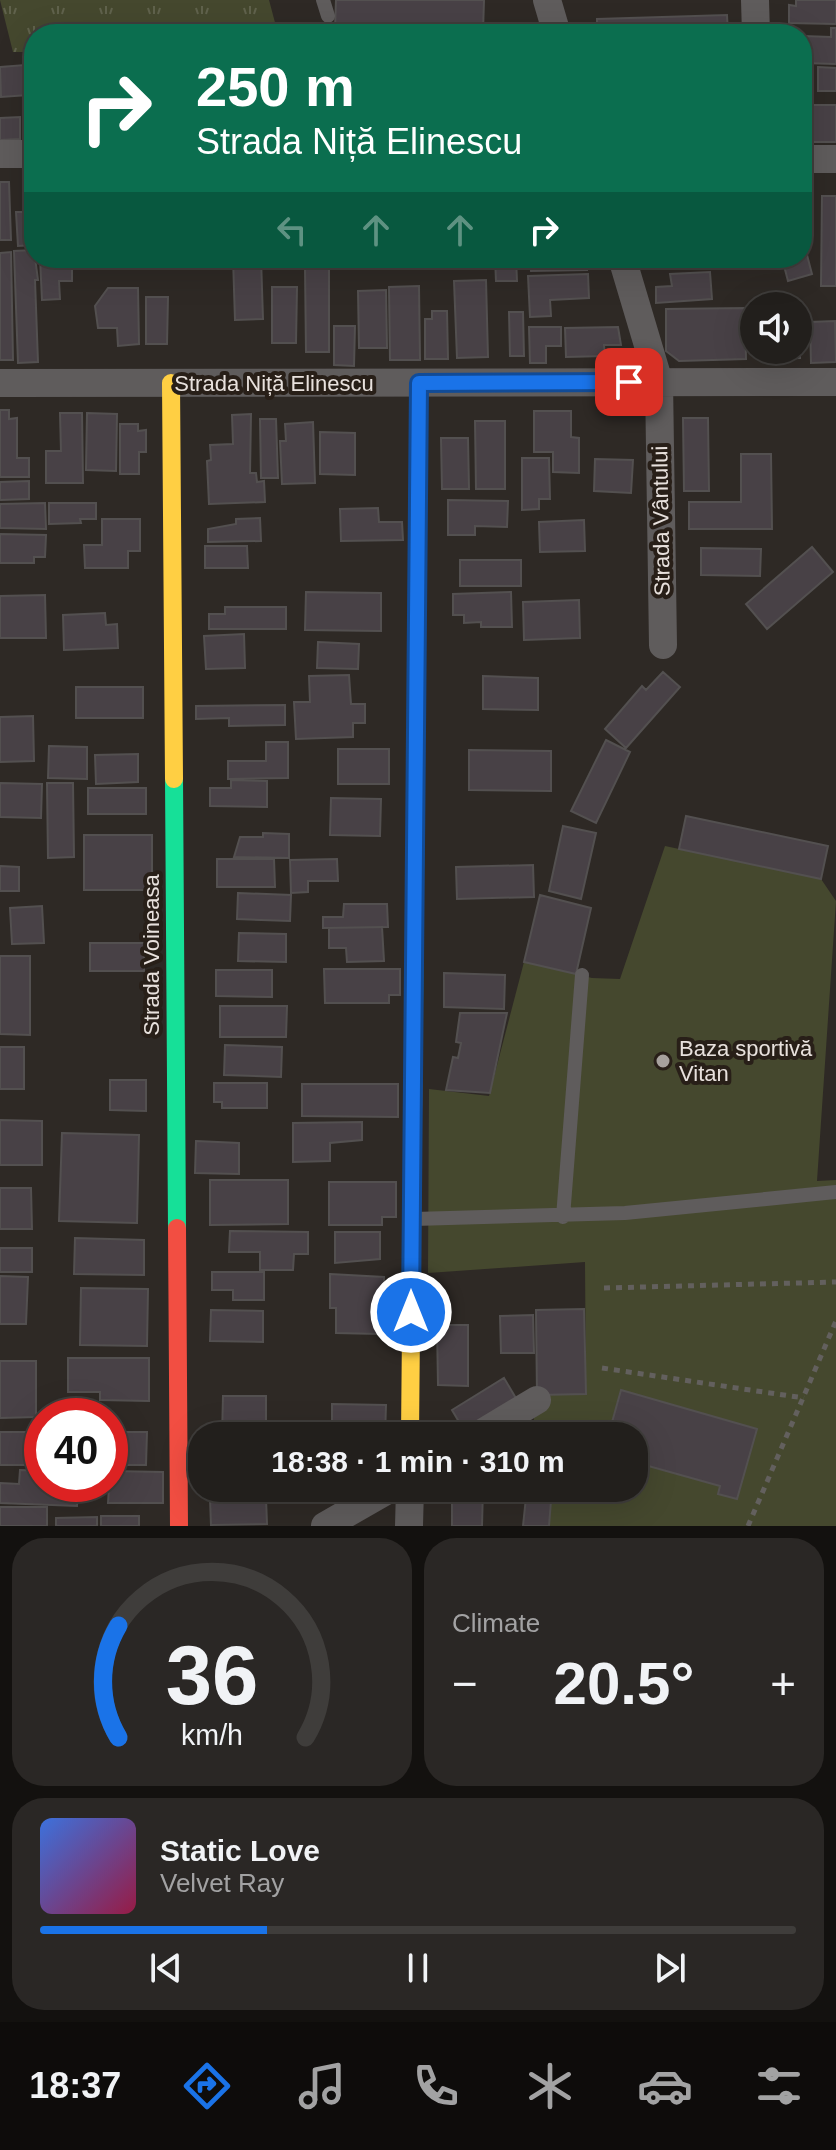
<!DOCTYPE html>
<html lang="en">
<head>
<meta charset="utf-8">
<style>
	:root { --surface:#221f1c; --page:#2a2725; --text:#f1f3f6; --muted:#a2a2a3; --line:#3f3d3b; --accent:#1a73e8 }
	body { margin:0; font-family:Arial,sans-serif; background:var(--page); color:var(--text); height:100vh; display:flex; flex-direction:column; font-size:30px; white-space:nowrap }
	* { box-sizing:border-box; margin:0 }
	p { font-size:26px; color:var(--muted) }
	.icon { flex:none; width:44px; height:44px; fill:none; stroke:currentColor; stroke-width:2; stroke-linecap:round; stroke-linejoin:round }
	.map { position:relative; height:1526px; overflow:hidden }
	.panel { display:flex; flex-direction:column; gap:12px; padding:12px; background:#13110f; flex:1 }
	.panel>* { flex:none }
	.banner { position:absolute; left:24px; top:24px; width:788px; height:244px; border-radius:32px; box-shadow:0 8px 32px #0002,0 0 0 2px var(--line); background:#0b6e4f; color:#fff; overflow:hidden }
	.controls { position:absolute; left:740px; top:292px; display:grid; gap:16px }
	.controls a { display:grid; place-items:center; width:72px; height:72px; border-radius:50%; background:var(--surface); box-shadow:0 8px 32px #0002,0 0 0 2px var(--line); font-size:40px }
	.speed { position:absolute; left:24px; top:1398px; display:flex; gap:16px; font-size:40px; font-weight:700; text-align:center }
	.speed>* { display:grid; place-content:center; width:104px; height:104px; border-radius:50%; background:var(--surface); box-shadow:0 8px 32px #0002,0 0 0 2px var(--line); line-height:1 }
	.speed .limit { border:12px solid #d22; background:#fff; color:#111 }
	.pin { position:absolute; display:grid; place-items:center; width:68px; height:68px; color:#fff; margin:-34px; border-radius:16px; box-shadow:0 4px 12px #0006 }
	.me { position:absolute; width:88px; margin:-44px; rotate:0deg; stroke-linejoin:round; filter:drop-shadow(0 0 6px #0008) }
	.turn { display:flex; align-items:center; gap:28px; height:168px; padding:0 40px; font-size:36px }
	.turn .icon { width:104px; height:104px; stroke-width:2.5 }
	.turn b { display:block; font-size:56px; line-height:68px }
	.lanes { display:flex; align-items:center; height:76px; padding:0 40px; background:#0003; justify-content:center; gap:40px; direction:ltr }
	.lanes .off { opacity:.35 }
	.big { font-size:60px; font-weight:800; line-height:1.1 }
	.panel .card { flex:1; display:flex; flex-direction:column; justify-content:center; gap:12px; min-width:0; padding:0 28px; border-radius:32px; background:var(--page) }
	.panel .dial { align-items:center; gap:0 }
	.dial svg { height:208px; overflow:visible; fill:none; stroke:var(--line); stroke-width:7; stroke-linecap:round; text-anchor:middle }
	.dial text { fill:var(--text); stroke:none }
	.song { display:flex; align-items:center; gap:24px }
	.cover { width:96px; height:96px; border-radius:12px; background:linear-gradient(135deg,hsl(220 70% 55%),hsl(340 70% 35%)) }
	.played { height:8px; border-radius:4px; background:linear-gradient(90deg,var(--accent) 30%,var(--line) 30%) }
	.keys { display:flex; justify-content:space-around; direction:ltr }
	.heat { display:flex; justify-content:space-between; align-items:center; font-size:44px; direction:ltr }
	.panel .tiles { flex:1; display:grid; gap:12px; grid-template-columns:1fr 1fr }
	.card:last-child { grid-column:span 2 }
	.trip { position:absolute; left:188px; top:1422px; width:460px; height:80px; border-radius:32px; background:var(--surface); box-shadow:0 8px 32px #0002,0 0 0 2px var(--line); font-weight:800; line-height:80px; text-align:center }
	.dock { display:flex; height:128px; justify-content:space-around; align-items:center; background:#0e0c0b; color:var(--muted) }
	.dock .icon { width:56px; height:56px }
	.dock .on { color:var(--accent) }
	.dock b { font-size:36px; color:var(--text) }
	.map>svg:first-child { display:block }
	.grass { fill:url(#grass-tufts) }
	.pitch { fill:#45482e }
	.building { fill:#484146; stroke:#535050; stroke-width:2 }
	.lines { fill:none; stroke-linecap:round; stroke-linejoin:round }
	.path { stroke:#63605e; stroke-width:5; stroke-dasharray:6 6; stroke-linecap:butt }
	.lane { stroke:#5f5c5c; stroke-width:14 }
	.street { stroke:#5f5c5c; stroke-width:28 }
	.fast { stroke:#16e098; stroke-width:18 }
	.slow { stroke:#ffcf43; stroke-width:18 }
	.jam { stroke:#f24e42; stroke-width:18 }
	.route-casing { stroke:#114b97; stroke-width:20 }
	.route { stroke:#1a73e8; stroke-width:14 }
	.poi-dot { fill:#a7a19d; stroke:#281f18; stroke-width:3 }
	.labels { text-anchor:middle; dominant-baseline:central; stroke-width:8; stroke-linejoin:round; paint-order:stroke }
	.street-label { font-size:22px; fill:#e8e1dd; stroke:#281f18 }
	.poi-label { font-size:22px; fill:#e8e1dd; stroke:#281f18; text-anchor:start }
</style>
</head>
<body>
<div class="map">
<svg width="836" height="1526" viewBox="0 0 836 1526">
	<defs>
		<pattern id="grass-tufts" width="24" height="20" patternUnits="userSpaceOnUse" patternTransform="scale(2)"><rect width="24" height="20" fill="#45482e"/><path d="M3 7l-1-3M5 7V3M7 7l1-3M15 17l-1-3M17 17v-4M19 17l1-3" fill="none" stroke="#60624c"/></pattern>
	</defs>
	<rect width="100%" height="100%" fill="#2e2925"/>
	<path class="grass" d="M0,0H269L278,34H34V52H13Z"/>
	<path class="pitch" d="M665,846L821,879L836,901L817,1181L836,1180V1526H549L552,1488H634V1436L532,1434L537,1395L586,1394L585,1262L428,1273L429,1089L489,1096L524,962L592,978L620,979Z"/>
	<path class="building" d="M336,0H484L483,32L335,28Z
		M796,0H836V24L789,23V5L796,6Z
		M727,15L728,34H597V19Z
		M831,28H836V64L804,63V36L831,37Z
		M25,65L28,95L1,97L0,67Z
		M812,67V94H802V68Z
		M818,67L836,68V91H818Z
		M802,105H836V142H802Z
		M20,117V139L0,140V118Z
		M0,182H9L11,240H0Z
		M822,196H836V286H821Z
		M16,212H34V245L18,246Z
		M802,236L812,274L788,281L782,258H802Z
		M34,250L38,280H35L38,362L18,363L14,251Z
		M11,252L13,360H0V253Z
		M40,258H72V281H59L60,299L42,300Z
		M233,258H261L263,319L235,320Z
		M495,258H516L517,281H496Z
		M530,258H587V270L531,271Z
		M305,267H329V352H306Z
		M710,272L712,299L656,303V287L672,286L670,274Z
		M588,274L589,298L550,300L551,316L530,317L528,276Z
		M486,280L488,357L457,358L454,281Z
		M419,286L420,360H390L389,287Z
		M272,287H297L296,343H272Z
		M108,288H138L139,344L118,346L117,328H98L95,306Z
		M386,290L387,348H359L358,291Z
		M146,297H168L167,344H146Z
		M745,308L746,359L679,361L666,351V309Z
		M432,311H447L448,359H425V319H432Z
		M509,312H523L524,356H510Z
		M799,320L800,358L763,359V350H798Z
		M835,321L836,362L811,363L810,322Z
		M334,326H355L354,366L334,365Z
		M529,327H561V346H546V363H530Z
		M618,327L621,345H604L605,356L566,357L565,328Z
		M0,410H9V419L17,418V458H29V477H0Z
		M534,411H571V437L579,438V473L553,472V452H534Z
		M60,413H82L83,483H46V451H61Z
		M87,413L117,414L116,471L86,470Z
		M251,414L250,473H256L257,482L264,481L265,502L209,504L207,461L211,460L210,445L233,444L232,415Z
		M683,418H708L709,491H684Z
		M260,419H276L278,478H261Z
		M475,421H505V489H476Z
		M313,422L315,483L282,484L280,441H286L285,424Z
		M120,424H138V431L146,430V452H139V474H120Z
		M320,432L355,433V475L320,474Z
		M441,438H468L469,489H442Z
		M741,454H771L772,529H689V502H741Z
		M522,458H549L550,499H539V509L522,510Z
		M595,459L633,460L631,493L594,491Z
		M29,481V499L0,500V482Z
		M448,500L508,501L507,527L475,526V535H448Z
		M45,503L46,529L0,528V504Z
		M49,503H96V519H80L81,523L49,524Z
		M378,508L379,522H402L403,540L341,541L340,509Z
		M260,518L261,541L208,542V529L236,524V519Z
		M102,519H140V551H128V568H85L84,545H102Z
		M584,520L585,551L540,552L539,522Z
		M0,534L46,535L45,557H34V563H0Z
		M205,546H247L248,568H205Z
		M812,547L833,572L767,629L746,604Z
		M701,548L761,549L760,576L701,575Z
		M460,560H521V586H460Z
		M306,592L381,593V631L305,630Z
		M511,592L512,627H481V622L464,623V615H453V594Z
		M45,595L46,638H0V596Z
		M579,600L580,638L524,640L523,602Z
		M225,607H286V629H209V614H225Z
		M105,613L106,625L117,624L118,648L64,650L63,615Z
		M244,634L245,668L206,669L204,636Z
		M318,642L359,644L358,669L317,668Z
		M663,672L680,687L626,748L605,729L642,686L646,690Z
		M349,675L351,704H365V723H353V737L296,739L294,702H310L309,676Z
		M483,676L538,678V710L483,709Z
		M76,687H143V718H76Z
		M285,705V725L229,726V718L196,719V706Z
		M33,716L34,761L0,762V717Z
		M606,740L630,752L596,823L571,811Z
		M266,742H288V778L228,779V761H266Z
		M49,746L87,747V779L48,778Z
		M338,749H389V784H338Z
		M469,750L551,751V791L469,790Z
		M138,754V782L96,784L95,755Z
		M231,780L267,781V807L210,806V788H231Z
		M0,783L42,784L41,818L0,817Z
		M47,783H73L74,857L48,858Z
		M88,788H146V814H88Z
		M331,798L381,799L380,836L330,835Z
		M686,816L828,846L821,879L679,849Z
		M563,826L596,833L581,899L549,891Z
		M263,833L289,834V858L234,857L240,837H263Z
		M84,835H152V890H84Z
		M217,859H274L275,887H217Z
		M337,859L338,881H308V892L291,893L290,860Z
		M533,865L534,897L457,899L456,867Z
		M0,866L19,867V891H0Z
		M238,893L291,895L290,921L237,919Z
		M540,895L591,908L576,974L524,962Z
		M344,904H387L388,927L323,928V917H343Z
		M42,906L44,943L12,944L10,908Z
		M382,927L384,961L347,962L346,948H329V928Z
		M239,933L286,934V962L238,961Z
		M90,943H144V971H90Z
		M0,956H30V1035L0,1034Z
		M324,969H400V995H389V1003H325Z
		M216,970H272V997L216,996Z
		M444,973L505,975L504,1009L444,1007Z
		M220,1006H287L286,1037H220Z
		M460,1013H507L490,1093L446,1090L453,1057L458,1058L461,1043L456,1042Z
		M225,1045L282,1047L281,1077L224,1075Z
		M0,1047H24V1089H0Z
		M110,1080H146V1111L110,1110Z
		M214,1083H267V1108H222V1102H214Z
		M302,1084H398V1117L302,1116Z
		M0,1120L42,1121V1165H0Z
		M362,1122V1140L330,1143V1161L293,1162V1123Z
		M62,1133L139,1135L137,1223L59,1221Z
		M196,1141L239,1143V1174L195,1173Z
		M210,1180H288V1224L210,1225Z
		M329,1182H396V1217H382V1225H329Z
		M0,1188H31L32,1229H0Z
		M230,1231L308,1232V1254H294L293,1270H260V1252H229Z
		M335,1232H380V1259L335,1263Z
		M75,1238L144,1240V1275L74,1274Z
		M0,1248H32V1272H0Z
		M212,1272H264V1300H233V1290H212Z
		M330,1274L384,1277V1292L379,1293V1334L336,1333V1308H330Z
		M0,1276L28,1277L26,1324H0Z
		M81,1288L148,1289L147,1346L80,1345Z
		M584,1309L586,1394L537,1395L536,1310Z
		M211,1310L263,1311V1342L210,1341Z
		M533,1315L534,1353H501L500,1316Z
		M437,1325H468V1386L438,1385Z
		M68,1358H149V1401L100,1400V1392H68Z
		M0,1361H36V1417L0,1418Z
		M504,1378L517,1400L465,1432L452,1410Z
		M621,1390L757,1429L737,1499L718,1494L720,1486L634,1462V1436H600L604,1423L611,1426Z
		M223,1396H266V1436H222Z
		M332,1404L386,1405L385,1436H332Z
		M0,1432H42V1465H0Z
		M110,1432H147L146,1465H110Z
		M20,1470L42,1471V1484H78L77,1506L0,1503V1483L19,1484Z
		M110,1471L163,1472V1503H108Z
		M452,1488H483L482,1526H452Z
		M527,1488H552L549,1526H523Z
		M266,1498L267,1524L211,1525L210,1499Z
		M0,1507H47V1526H0Z
		M101,1516H139V1526H101Z
		M97,1517V1526H56V1518Z"/>
	<g class="lines">
		<path class="path" d="M604,1288L836,1282
			M602,1368L804,1398
			M748,1526L836,1321"/>
		<path class="lane" d="M323,0L328,16
			M563,1217L582,975
			M414,1219L625,1213L836,1192"/>
		<path class="street" d="M547,0L557,34
			M755,0L756,34
			M0,154H34
			M802,159H836
			M622,258L659,382L663,645
			M0,383L836,382
			M477,1436L537,1400
			M325,1526L391,1488
			M409,1526L410,1488"/>
		<path class="fast" d="M174,779L177,1228
			M414,1006L418,483"/>
		<path class="slow" d="M171,383L174,779
			M410,1436L414,1006"/>
		<path class="jam" d="M418,483L419,383
			M177,1228L179,1526"/>
	</g>
	<g class="lines">
		<defs>
			<path id="route" d="M411,1312L419,383L629,382"/>
		</defs>
		<use href="#route" class="route-casing"/>
		<use href="#route" class="route"/>
	</g>
	<circle class="poi-dot" cx="663" cy="1061" r="8"/>
	<g class="labels">
		<g class="street-label">
			<text x="274" y="383">Strada Niță Elinescu</text>
			<text transform="translate(661 521) rotate(-91)">Strada Vântului</text>
			<text transform="translate(151 955) rotate(-90)">Strada Voineasa</text>
		</g>
		<g class="poi-label">
			<text x="679" y="1048">Baza sportivă<tspan x="679" dy="25">Vitan</tspan></text>
		</g>
	</g>
</svg>
<div class="controls">
<a><svg class="icon" aria-label="sound" viewBox="0 0 24 24"><path d="M4 9h4l5-4v14l-5-4H4zM17 9q2 3 0 6"/></svg></a>
</div>
<div class="speed"><div class="limit">40</div></div>
<div class="pin" style="left:629px;top:382px;background:#d93025"><svg class="icon" aria-label="arrive" viewBox="0 0 24 24"><path d="M6 21V4h12l-3 4 3 4H6"/></svg></div>
<svg class="me" style="left:411px;top:1312px" viewBox="-20 -20 40 40"><circle r="17" fill="#1a73e8" stroke="#fff" stroke-width="3"/><path d="M0-11L8 9 0 5-8 9z" fill="#fff"/></svg>
<div class="trip">18:38 · 1 min · 310 m</div>
<div class="banner">
<div class="turn"><svg class="icon" aria-label="right" viewBox="0 0 24 24"><path d="M7 20v-9h11M14 6l5 5-5 5"/></svg><div><b>250 m</b>Strada Niță Elinescu</div></div>
<div class="lanes"><svg class="icon off" aria-label="left" viewBox="0 0 24 24"><path d="M17 20v-9H6M10 6l-5 5 5 5"/></svg><svg class="icon off" aria-label="ahead" viewBox="0 0 24 24"><path d="M12 20V5M6 11l6-6 6 6"/></svg><svg class="icon off" aria-label="ahead" viewBox="0 0 24 24"><path d="M12 20V5M6 11l6-6 6 6"/></svg><svg class="icon" aria-label="right" viewBox="0 0 24 24"><path d="M7 20v-9h11M14 6l5 5-5 5"/></svg></div>
</div>
</div>
<section class="panel">
<div class="tiles">
<div class="card dial"><svg viewBox="0 0 100 80">
<path d="M14 69A42 42 0 1 1 86 69"/>
<path d="M14 69A42 42 0 0 1 14 26" stroke="#1a73e8"/>
<text x="50" y="56" font-size="32" font-weight="700">36</text>
<text x="50" y="72" font-size="11">km/h</text>
</svg></div>
<div class="card"><p>Climate</p>
<div class="heat"><a>−</a><b class="big">20.5°</b><a>+</a></div>
</div>
<div class="card">
<div class="song"><i class="cover"></i><div><b>Static Love</b><p>Velvet Ray</p></div></div>
<div class="played"></div>
<div class="keys"><svg class="icon" aria-label="previous" viewBox="0 0 24 24"><path d="M18 5L8 12l10 7zM5 5v14"/></svg><svg class="icon" aria-label="pause" viewBox="0 0 24 24"><path d="M8 5v14M16 5v14"/></svg><svg class="icon" aria-label="next" viewBox="0 0 24 24"><path d="M6 5l10 7-10 7zM19 5v14"/></svg></div>
</div>
</div>
</section>
<nav class="dock">
<b>18:37</b>
<svg class="icon on" aria-label="directions" viewBox="0 0 24 24"><path d="M12 3l9 9-9 9-9-9zM9 14v-3h6M13 9l2 2-2 2"/></svg>
<svg class="icon" aria-label="music" viewBox="0 0 24 24"><path d="M9 18V5l10-2v13"/><circle cx="6" cy="18" r="3"/><circle cx="16" cy="16" r="3"/></svg>
<svg class="icon" aria-label="phone" viewBox="0 0 24 24"><path d="M5 4h4l2 5-3 2q2 4 5 5l2-3 5 2v4C11 20 4 13 5 4z"/></svg>
<svg class="icon" aria-label="climate" viewBox="0 0 24 24"><path d="M12 3v18M4 7l16 10M4 17L20 7"/></svg>
<svg class="icon" aria-label="car" viewBox="0 0 24 24"><path d="M5 17H2v-5l4-1 3-4h7l3 4 3 1v5h-3M9 17h6M6 11h13"/><circle cx="7" cy="17" r="2"/><circle cx="17" cy="17" r="2"/></svg>
<svg class="icon" aria-label="filters" viewBox="0 0 24 24"><path d="M4 7h16M4 17h16"/><circle cx="9" cy="7" r="2"/><circle cx="15" cy="17" r="2"/></svg>
</nav>
</body>
</html>
